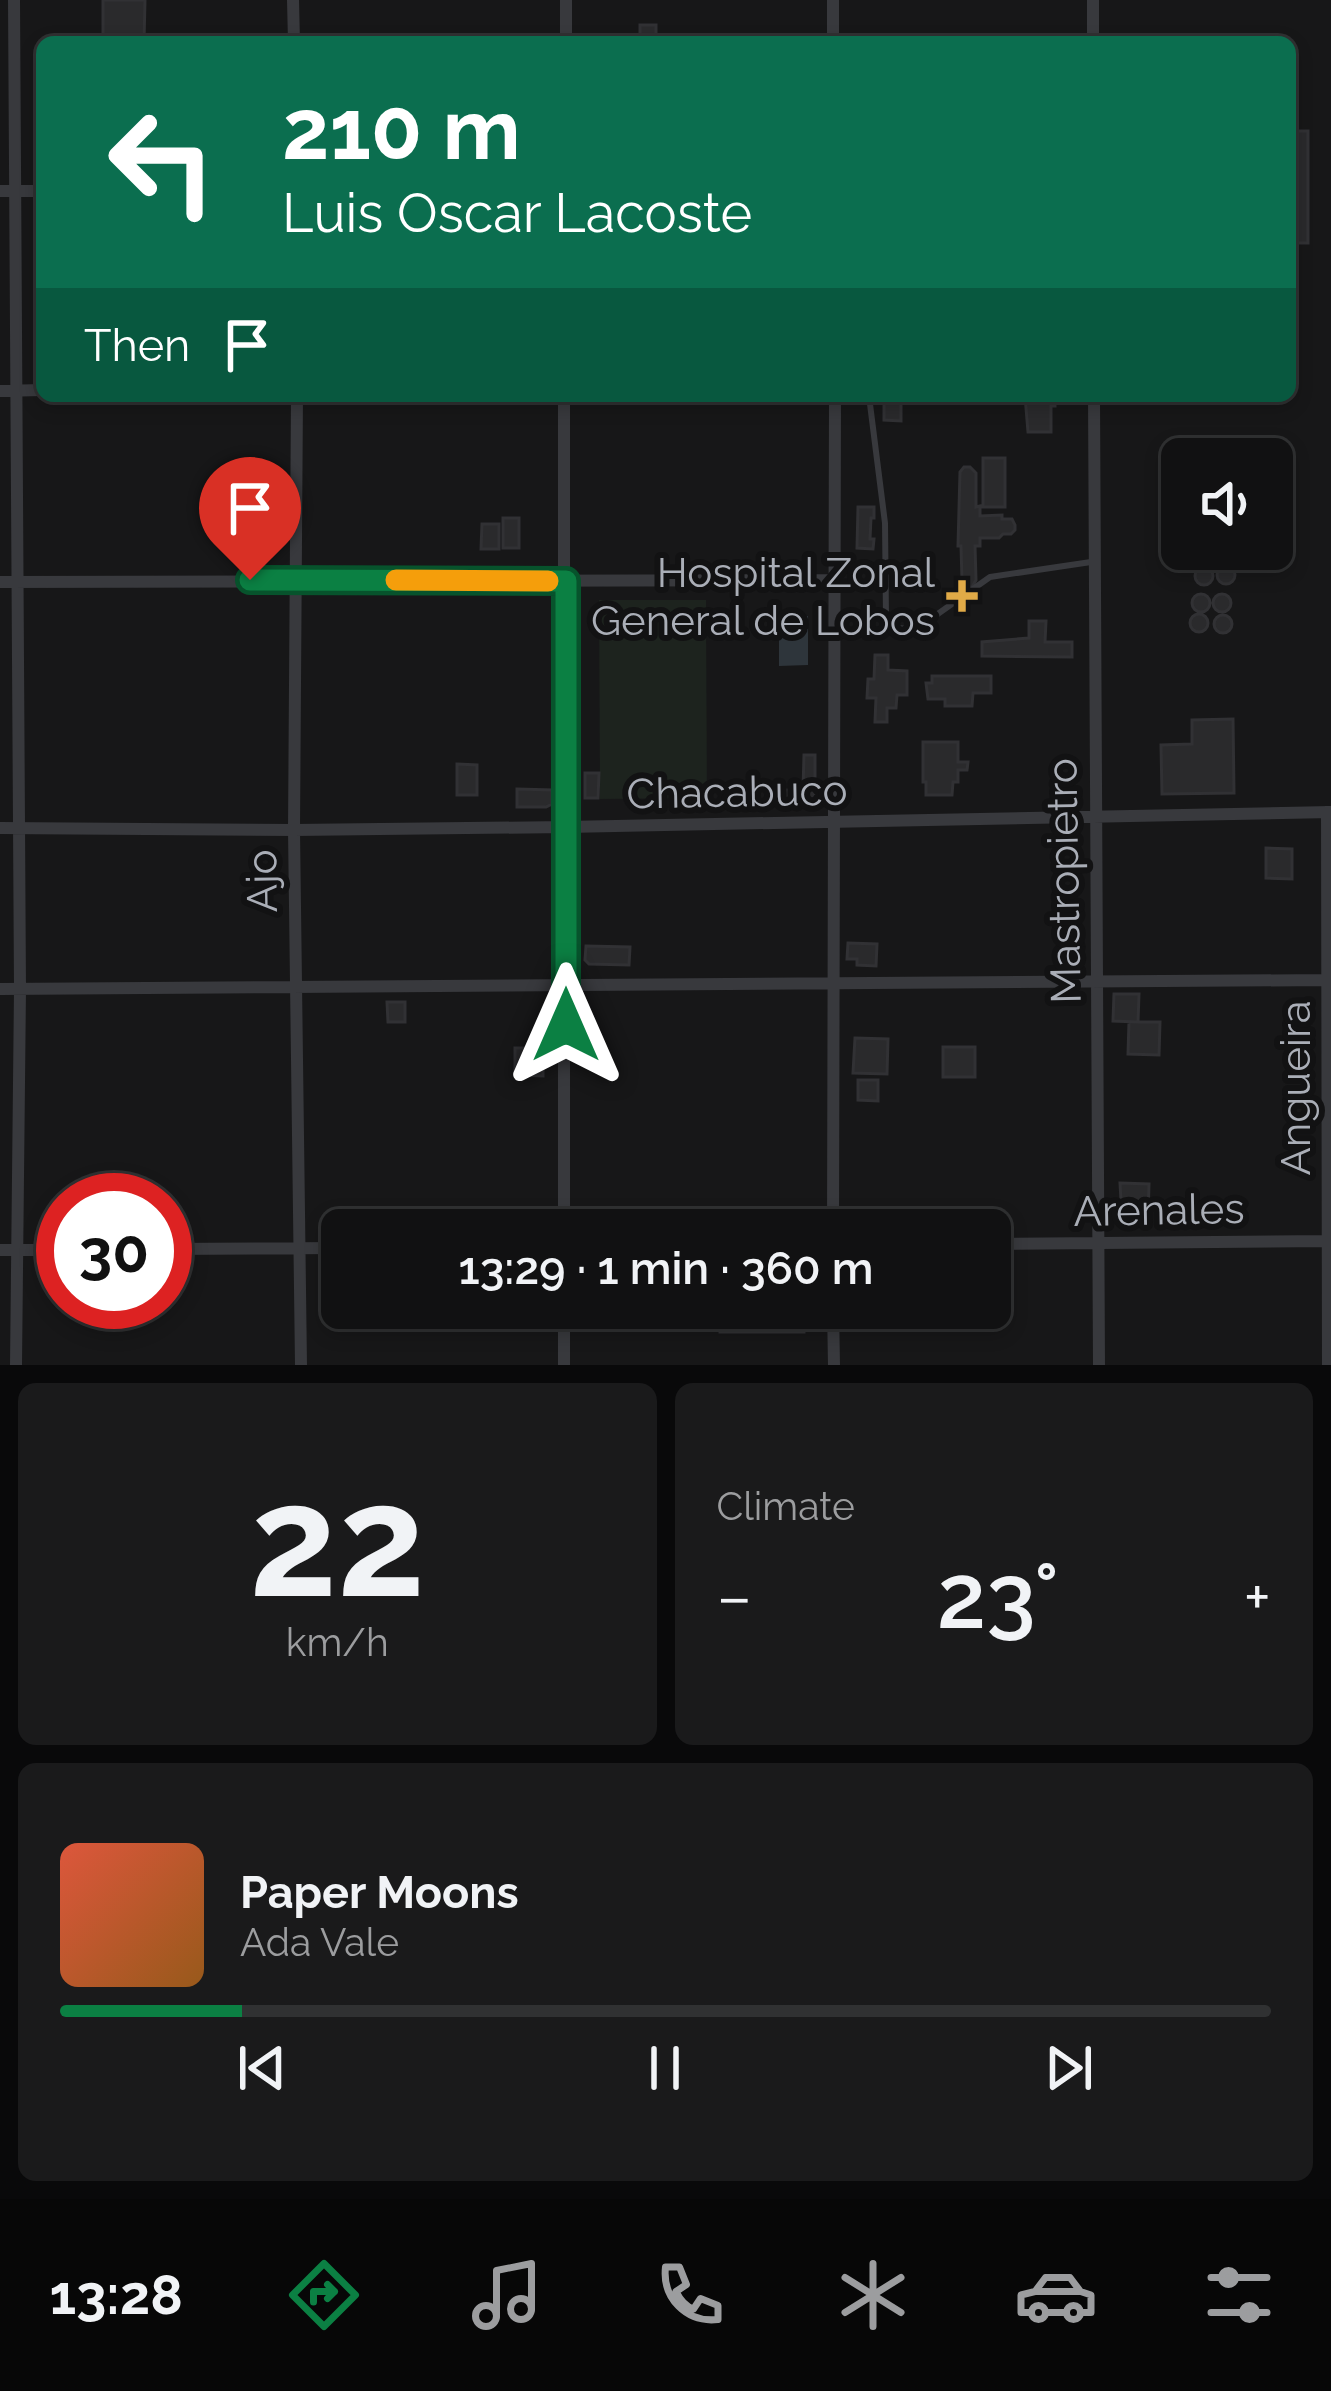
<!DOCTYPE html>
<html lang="en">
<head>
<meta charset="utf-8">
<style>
	:root { --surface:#111112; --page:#1a1a1b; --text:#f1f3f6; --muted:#9c9d9f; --line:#303132; --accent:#0b8043 }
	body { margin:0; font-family:Raleway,sans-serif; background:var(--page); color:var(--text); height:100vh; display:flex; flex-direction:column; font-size:45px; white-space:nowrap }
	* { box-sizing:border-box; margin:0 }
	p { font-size:39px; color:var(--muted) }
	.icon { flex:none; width:66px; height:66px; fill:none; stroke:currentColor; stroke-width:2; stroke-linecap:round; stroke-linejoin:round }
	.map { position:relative; height:1365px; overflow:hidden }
	.panel { display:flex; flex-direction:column; gap:18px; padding:18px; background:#09090a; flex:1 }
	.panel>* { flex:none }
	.hud { position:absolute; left:36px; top:36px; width:1260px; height:366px; border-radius:18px; box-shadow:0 6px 18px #0003,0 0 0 3px var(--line); background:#0b6e4f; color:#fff; overflow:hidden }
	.tools { position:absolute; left:1161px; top:438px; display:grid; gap:24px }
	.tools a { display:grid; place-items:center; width:132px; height:132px; border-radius:18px; background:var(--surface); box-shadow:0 6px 18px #0003,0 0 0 3px var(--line); font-size:60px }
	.speed { position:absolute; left:36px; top:1173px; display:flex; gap:24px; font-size:60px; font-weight:700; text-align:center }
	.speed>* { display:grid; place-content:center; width:156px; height:156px; border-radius:50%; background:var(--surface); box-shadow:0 6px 18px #0003,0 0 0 3px var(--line); line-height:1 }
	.speed .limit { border:18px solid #d22; background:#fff; color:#111 }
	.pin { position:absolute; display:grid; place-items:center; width:102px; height:102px; color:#fff; margin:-123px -51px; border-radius:50% 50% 50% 0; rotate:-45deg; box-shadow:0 0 12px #0007 }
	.pin .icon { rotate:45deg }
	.me { position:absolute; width:132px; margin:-66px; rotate:0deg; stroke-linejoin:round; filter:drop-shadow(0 0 9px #0008) }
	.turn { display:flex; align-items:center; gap:42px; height:252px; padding:0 48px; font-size:54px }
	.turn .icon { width:156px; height:156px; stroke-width:2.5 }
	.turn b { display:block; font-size:84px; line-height:102px }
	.then { display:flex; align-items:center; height:114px; padding:0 48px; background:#0003; gap:24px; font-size:45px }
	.big { font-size:90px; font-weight:600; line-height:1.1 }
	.panel .tile { flex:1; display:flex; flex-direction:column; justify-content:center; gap:18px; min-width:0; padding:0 42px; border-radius:18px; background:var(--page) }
	.panel .dial { align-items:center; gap:0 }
	.dial b { font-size:156px; line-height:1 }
	.song { display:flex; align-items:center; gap:36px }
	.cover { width:144px; height:144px; border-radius:18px; background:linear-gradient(135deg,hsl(10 70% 55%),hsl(30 70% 35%)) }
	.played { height:12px; border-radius:6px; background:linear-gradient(90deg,var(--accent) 15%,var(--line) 15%) }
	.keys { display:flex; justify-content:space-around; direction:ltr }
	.heat { display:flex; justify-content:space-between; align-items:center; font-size:66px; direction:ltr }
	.panel .tiles { flex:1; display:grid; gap:18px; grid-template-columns:1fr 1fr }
	.tile:last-child { grid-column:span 2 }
	.trip { position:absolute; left:321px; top:1209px; width:690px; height:120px; border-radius:18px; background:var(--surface); box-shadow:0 6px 18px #0003,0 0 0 3px var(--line); font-weight:600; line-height:120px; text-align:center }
	.menu { display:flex; height:192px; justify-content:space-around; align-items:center; background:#070707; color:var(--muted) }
	.menu .icon { width:84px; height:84px }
	.menu .active { color:var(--accent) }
	.menu b { font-size:54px; color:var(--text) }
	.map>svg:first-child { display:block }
	.green { fill:#1d231e }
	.water { fill:#2e353b }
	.building { fill:#2a2a2c; stroke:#313134; stroke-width:3 }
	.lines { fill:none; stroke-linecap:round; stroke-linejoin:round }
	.service { stroke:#38393d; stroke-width:6 }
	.minor { stroke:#38393d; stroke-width:12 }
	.route-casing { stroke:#07532c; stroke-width:30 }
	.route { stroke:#0b8043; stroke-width:21 }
	.slow { stroke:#f59e0b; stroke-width:21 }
	.poi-dot { fill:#e0aa47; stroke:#121213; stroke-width:4.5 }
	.labels { text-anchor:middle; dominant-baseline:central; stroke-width:12; stroke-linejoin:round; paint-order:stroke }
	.poi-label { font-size:42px; fill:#aaaeb7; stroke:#121213; text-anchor:end }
	.street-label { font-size:42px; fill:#aaaeb7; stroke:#121213 }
</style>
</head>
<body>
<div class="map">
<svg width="1331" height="1365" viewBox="0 0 1331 1365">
	<rect width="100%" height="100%" fill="#171718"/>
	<path class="green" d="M599,600H706L707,798L600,799Z"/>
	<path class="water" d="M779,616H808V665L779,666Z"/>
	<path class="building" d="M103,0H145L144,42H103Z
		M640,25H656V42H640Z
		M1290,131H1308V243H1290Z
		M884,396H901V421L884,420Z
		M1025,396H1055V406H1051V432H1028Z
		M983,458H1005V507H983Z
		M964,467H970L976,473V507L980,506V516L1002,515V519H1012L1015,525V530L1011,534H1003L999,538H980V546H975L976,580L972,587H965L962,580L961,546H958L960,472Z
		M858,507H874V518H871L870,539H874L873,549L857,548Z
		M503,518H519V548H503Z
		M482,524H499V549H481Z
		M1217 575a9 9 0 1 1 18 0a9 9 0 1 1-18 0Z
		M1195 576a9 9 0 1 1 18 0a9 9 0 1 1-18 0Z
		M1192 603a9 9 0 1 1 18 0a9 9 0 1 1-18 0Z
		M1213 603a9 9 0 1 1 18 0a9 9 0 1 1-18 0Z
		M1190 623a9 9 0 1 1 18 0a9 9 0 1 1-18 0Z
		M1214 624a9 9 0 1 1 18 0a9 9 0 1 1-18 0Z
		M1029,621H1046L1045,642H1072V657L982,656V642L1029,638Z
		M875,655H888V670L907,671V695H897L896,708H887V722H875L876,698H867L868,679H874Z
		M932,676H991V693H973L972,706H945V699H928L926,683H932Z
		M1233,719L1234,793L1162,794L1161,745L1192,744V720Z
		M923,742H958V762H968L967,770H958V782H953L952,795H926V782H923Z
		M804,755H815V797L806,803H779V790H803Z
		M457,764L477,765V795H457Z
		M585,773H599L598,798H585Z
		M517,789L552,790V804L546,807H517Z
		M1266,848L1292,849V879L1266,878Z
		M848,943L877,944L876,966L857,965V959H847Z
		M586,946L630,947L629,965L589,964L585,960Z
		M1114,994H1139L1138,1022L1113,1021Z
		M387,1002H405V1022H388Z
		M1129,1022H1160L1159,1055L1128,1054Z
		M855,1038L888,1039L887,1074L853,1073Z
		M943,1047H975V1077H943Z
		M515,1048H543V1076L515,1075Z
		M858,1080H878V1101L858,1100Z
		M1120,1183L1149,1184L1148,1218H1122Z
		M720,1308H745V1332H720Z
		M745,1308H804V1332H745Z"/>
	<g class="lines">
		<path class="service" d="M869,396L885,523L886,618L895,628L912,629L925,623L990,577L1091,562"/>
		<path class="minor" d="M14,0L20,989L16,1365
			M293,0L294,42
			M833,0V42
			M1093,0V42
			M566,42V0
			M0,191H42
			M0,391L42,390
			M297,396L294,830L301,1365
			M1094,396L1099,1365
			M0,582L835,580
			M1327,812L1328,1365
			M0,828L294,830L566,827L1331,812
			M0,989L1327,980
			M564,1230V396
			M833,1230L835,396
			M990,1244L1328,1241
			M165,1249L342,1248
			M0,1250H63
			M564,1308V1365
			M833,1308L834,1365"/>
	</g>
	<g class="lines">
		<defs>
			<path id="route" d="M250,580L566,581V1025"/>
		</defs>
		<use href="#route" class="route-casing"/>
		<use href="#route" class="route"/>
		<path class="slow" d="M396,580L548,581"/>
	</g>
	<path class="poi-dot" d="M956 578h12v12h12v12h-12v12h-12v-12h-12v-12h12z"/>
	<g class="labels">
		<g class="poi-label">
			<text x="935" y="572">Hospital Zonal<tspan x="935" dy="48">General de Lobos</tspan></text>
		</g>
		<g class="street-label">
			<text transform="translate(737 792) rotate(-1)">Chacabuco</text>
			<text transform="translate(262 881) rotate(-91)">Ajo</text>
			<text transform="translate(1064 881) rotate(-91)">Mastropietro</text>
			<text transform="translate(1295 1088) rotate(-90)">Angueira</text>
			<text transform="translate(1159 1210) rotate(-1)">Arenales</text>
		</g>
	</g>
</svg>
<div class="tools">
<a><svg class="icon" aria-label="sound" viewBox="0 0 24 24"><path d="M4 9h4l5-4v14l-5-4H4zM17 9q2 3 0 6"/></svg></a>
</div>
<div class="speed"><div class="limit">30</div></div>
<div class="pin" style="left:250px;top:580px;background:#d93025"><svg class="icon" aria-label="arrive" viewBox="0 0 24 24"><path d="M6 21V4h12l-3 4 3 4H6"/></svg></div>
<svg class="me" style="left:566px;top:1025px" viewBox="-20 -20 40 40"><path d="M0-17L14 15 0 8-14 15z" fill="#0b8043" stroke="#fff" stroke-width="4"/></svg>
<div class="trip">13:29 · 1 min · 360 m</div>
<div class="hud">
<div class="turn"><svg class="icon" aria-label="left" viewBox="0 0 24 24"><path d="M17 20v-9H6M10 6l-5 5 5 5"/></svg><div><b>210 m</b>Luis Oscar Lacoste</div></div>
<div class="then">Then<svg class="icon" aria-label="arrive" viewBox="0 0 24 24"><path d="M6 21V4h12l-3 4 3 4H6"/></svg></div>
</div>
</div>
<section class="panel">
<div class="tiles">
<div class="tile dial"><b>22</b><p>km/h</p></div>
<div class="tile"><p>Climate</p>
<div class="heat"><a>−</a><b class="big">23°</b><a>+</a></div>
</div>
<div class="tile">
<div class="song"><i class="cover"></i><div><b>Paper Moons</b><p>Ada Vale</p></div></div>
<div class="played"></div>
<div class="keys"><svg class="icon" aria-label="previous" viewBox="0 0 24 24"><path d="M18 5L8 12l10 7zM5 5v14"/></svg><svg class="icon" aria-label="pause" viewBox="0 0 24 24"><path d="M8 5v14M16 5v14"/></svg><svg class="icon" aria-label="next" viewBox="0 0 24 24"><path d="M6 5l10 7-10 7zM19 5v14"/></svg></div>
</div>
</div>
</section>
<nav class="menu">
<b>13:28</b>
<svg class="icon active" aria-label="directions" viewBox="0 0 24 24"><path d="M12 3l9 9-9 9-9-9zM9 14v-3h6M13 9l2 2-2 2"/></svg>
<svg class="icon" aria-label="music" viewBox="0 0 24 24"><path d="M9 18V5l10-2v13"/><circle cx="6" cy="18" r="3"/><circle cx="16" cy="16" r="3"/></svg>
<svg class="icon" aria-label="phone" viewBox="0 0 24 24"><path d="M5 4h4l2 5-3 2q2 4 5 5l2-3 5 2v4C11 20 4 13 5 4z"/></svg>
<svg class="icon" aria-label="climate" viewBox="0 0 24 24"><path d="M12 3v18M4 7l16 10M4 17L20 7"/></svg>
<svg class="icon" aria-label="car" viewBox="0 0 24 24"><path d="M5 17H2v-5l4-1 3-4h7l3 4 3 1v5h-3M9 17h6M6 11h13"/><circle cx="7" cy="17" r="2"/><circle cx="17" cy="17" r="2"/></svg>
<svg class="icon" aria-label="filters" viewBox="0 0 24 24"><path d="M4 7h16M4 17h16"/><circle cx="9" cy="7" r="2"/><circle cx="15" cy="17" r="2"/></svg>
</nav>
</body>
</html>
